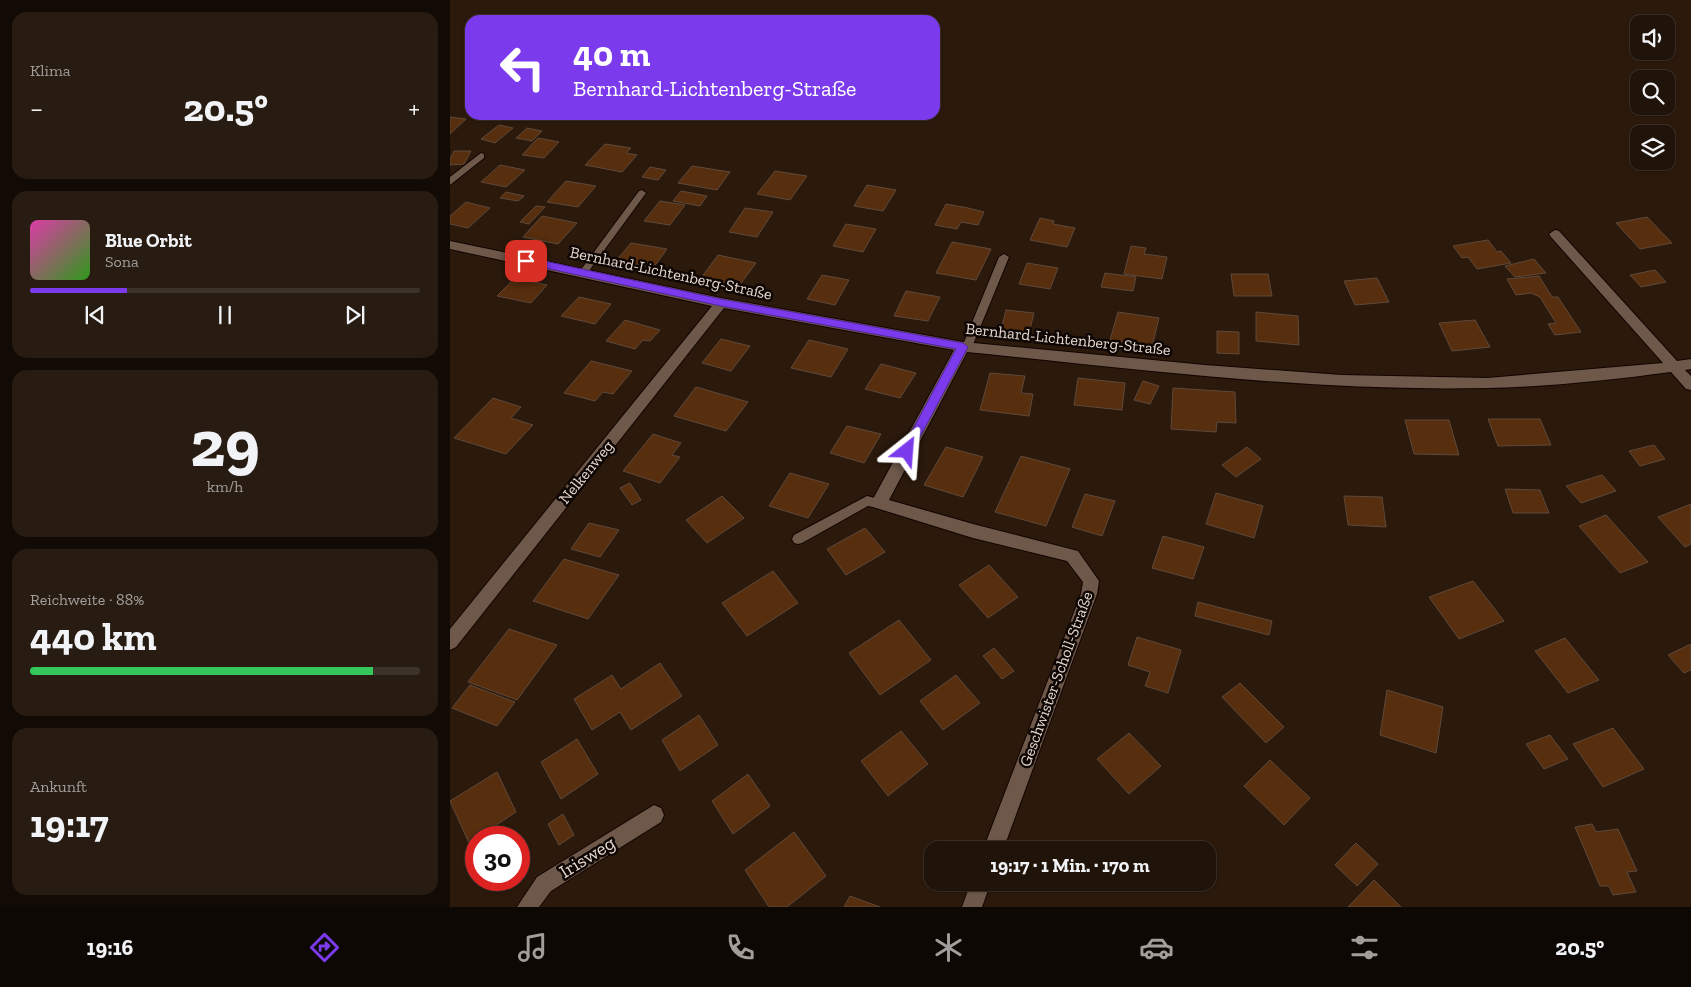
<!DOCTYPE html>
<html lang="de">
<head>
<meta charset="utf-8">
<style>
	:root { --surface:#201309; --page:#281c12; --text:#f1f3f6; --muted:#a29e9c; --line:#3d322a; --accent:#7c3aed }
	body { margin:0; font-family:"Zilla Slab",serif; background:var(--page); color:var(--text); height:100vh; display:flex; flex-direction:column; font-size:19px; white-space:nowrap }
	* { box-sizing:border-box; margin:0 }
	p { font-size:16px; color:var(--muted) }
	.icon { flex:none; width:28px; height:28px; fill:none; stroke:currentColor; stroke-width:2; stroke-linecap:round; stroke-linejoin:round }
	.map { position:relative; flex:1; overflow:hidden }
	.side { display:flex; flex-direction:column; gap:12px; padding:12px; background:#120a05; width:450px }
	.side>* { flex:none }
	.top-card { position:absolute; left:15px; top:15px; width:475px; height:105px; border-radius:15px; box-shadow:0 1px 4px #0004,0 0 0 1px var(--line); background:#7c3aed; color:#fff; overflow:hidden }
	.buttons { position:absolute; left:1180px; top:15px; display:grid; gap:10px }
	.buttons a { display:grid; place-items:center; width:45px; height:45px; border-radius:10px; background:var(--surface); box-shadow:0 1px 4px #0004,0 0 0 1px var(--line); font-size:25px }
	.speed { position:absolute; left:15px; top:826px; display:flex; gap:10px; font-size:25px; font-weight:700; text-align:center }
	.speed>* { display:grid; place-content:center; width:65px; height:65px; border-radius:50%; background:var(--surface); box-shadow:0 1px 4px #0004,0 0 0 1px var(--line); line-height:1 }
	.speed .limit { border:8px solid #d22; background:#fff; color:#111 }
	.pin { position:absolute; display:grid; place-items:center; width:42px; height:42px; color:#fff; margin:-21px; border-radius:10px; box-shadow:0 2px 8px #0006 }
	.me { position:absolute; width:55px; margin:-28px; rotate:28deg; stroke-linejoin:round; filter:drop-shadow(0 0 4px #0008) }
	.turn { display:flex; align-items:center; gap:18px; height:105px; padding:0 25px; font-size:22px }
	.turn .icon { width:65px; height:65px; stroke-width:2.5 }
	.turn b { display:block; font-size:35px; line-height:42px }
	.big { font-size:38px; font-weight:700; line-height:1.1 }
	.side .tile { flex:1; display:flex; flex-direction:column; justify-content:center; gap:8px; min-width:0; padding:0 18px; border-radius:15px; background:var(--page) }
	.side .dial { align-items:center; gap:0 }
	.dial b { font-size:65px; line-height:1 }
	.song { display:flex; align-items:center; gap:15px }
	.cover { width:60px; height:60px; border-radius:8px; background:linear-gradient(135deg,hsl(320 70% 55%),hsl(110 70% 35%)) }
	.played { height:5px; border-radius:2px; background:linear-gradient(90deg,var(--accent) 25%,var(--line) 25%) }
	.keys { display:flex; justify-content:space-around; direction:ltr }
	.heat { display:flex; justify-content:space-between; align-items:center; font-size:28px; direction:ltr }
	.charge { height:8px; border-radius:4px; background:linear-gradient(90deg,#34c759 88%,var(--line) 0) }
	.trip { position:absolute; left:474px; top:841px; width:292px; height:50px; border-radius:15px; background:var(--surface); box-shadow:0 1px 4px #0004,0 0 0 1px var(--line); font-weight:700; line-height:50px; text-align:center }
	.tabs { display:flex; height:80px; justify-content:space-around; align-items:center; background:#0d0804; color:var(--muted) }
	.tabs .icon { width:35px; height:35px }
	.tabs .active { color:var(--accent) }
	.tabs b { font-size:22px; color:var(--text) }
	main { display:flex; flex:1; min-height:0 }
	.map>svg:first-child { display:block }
	.building { fill:#572e0e; stroke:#5e493b }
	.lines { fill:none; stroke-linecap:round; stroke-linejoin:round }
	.lane-casing { stroke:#130400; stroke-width:2 }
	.street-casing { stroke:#130400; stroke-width:2 }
	.lane { fill:#6e584a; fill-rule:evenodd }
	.street { fill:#6e584a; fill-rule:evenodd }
	.route { fill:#7c3aed; stroke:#51269a }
	.labels { text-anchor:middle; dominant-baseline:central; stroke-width:5; stroke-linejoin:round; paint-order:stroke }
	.street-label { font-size:16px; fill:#e6d9d1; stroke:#0e0603 }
	.near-street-label { font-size:19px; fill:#e6d9d1; stroke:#0e0603 }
</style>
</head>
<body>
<main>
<section class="side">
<div class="tile"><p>Klima</p>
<div class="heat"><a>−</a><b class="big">20.5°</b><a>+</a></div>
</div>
<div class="tile">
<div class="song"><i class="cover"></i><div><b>Blue Orbit</b><p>Sona</p></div></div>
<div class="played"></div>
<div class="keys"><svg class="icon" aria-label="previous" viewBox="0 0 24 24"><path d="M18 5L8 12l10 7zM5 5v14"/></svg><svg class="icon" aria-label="pause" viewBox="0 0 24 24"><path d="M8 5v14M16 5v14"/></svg><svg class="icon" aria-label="next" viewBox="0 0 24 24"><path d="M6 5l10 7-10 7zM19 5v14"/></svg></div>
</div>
<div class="tile dial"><b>29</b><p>km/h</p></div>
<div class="tile"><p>Reichweite · 88%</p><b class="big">440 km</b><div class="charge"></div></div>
<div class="tile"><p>Ankunft</p><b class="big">19:17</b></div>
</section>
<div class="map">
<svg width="1241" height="907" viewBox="0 0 1241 907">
	<rect width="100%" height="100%" fill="#2b190c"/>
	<path class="building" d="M0,117L16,119L0,134Z
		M49,125L63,128L45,143L31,139Z
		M77,128L92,131L82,141L66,138Z
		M88,138L109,142L94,158L72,155Z
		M155,144L181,148L176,153L187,155L172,172L135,165Z
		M4,151H21L14,164L0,165V159Z
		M50,165L75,170L56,187L31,182Z
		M242,166L280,172L267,190L228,183Z
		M200,167L216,170L208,180L192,177Z
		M325,171L357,176L340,200L307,194Z
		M116,181L146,186L128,207L97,202Z
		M417,185L446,190L433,211L404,206Z
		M231,191L257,196L250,206L223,201Z
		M56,192L74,196L68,201L50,198Z
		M210,201L235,205L220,225L194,221Z
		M16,202L40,208L18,228L0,224V216Z
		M496,204L518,208L534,212L528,225L511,222L507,229L485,225Z
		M86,206L95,207L79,224L70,222Z
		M295,208L323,212L307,237L279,232Z
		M92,216L127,223L108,244L73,237Z
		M1197,217L1222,243L1190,249L1166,223Z
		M590,218L604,221L603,224L625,228L617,247L580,240Z
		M396,224L426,229L413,252L383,246Z
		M1038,240L1047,252L1051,251L1061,263L1027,269L1018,257L1012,258L1003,246Z
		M502,242L541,249L526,280L486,273Z
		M181,243L217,249L203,268L166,261Z
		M681,246L696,248L694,254L717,257L712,279L674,274Z
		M268,255L306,263L289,286L251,278Z
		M1084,259L1096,273L1065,277L1055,266Z
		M577,263L608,268L600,289L569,284Z
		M1205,270L1216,282L1191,287L1180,275Z
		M655,273L686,277L683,291L651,287Z
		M781,274H818L822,296H784Z
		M372,275L399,280L385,305L357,299Z
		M1089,276L1102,297H1108L1131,332L1105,335L1098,324L1106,323L1090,297L1081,293L1066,295L1057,279Z
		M65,278L97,285L81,303L47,296Z
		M927,278L939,302L905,305L894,281Z
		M456,291L490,297L478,321L444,316Z
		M129,297L161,304L145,324L111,316Z
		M556,310L584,313L579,333L551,330Z
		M668,312L709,318L702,347L660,340Z
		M806,312L848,316L849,345L806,341Z
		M175,320L210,330L200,341L193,340L185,349L156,341Z
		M1025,320L1040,347L1002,351L989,323Z
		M767,331L789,332V354L767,353Z
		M271,339L300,346L281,371L252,363Z
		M359,340L398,349L381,377L341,368Z
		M141,361L182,371L163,394L153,392L145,401L114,393Z
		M431,364L466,373L450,398L415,389Z
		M540,373L575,376L571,393L583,394L579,416L530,410Z
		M628,378L675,383L672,410L624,405Z
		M693,381L709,386L700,404L684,400Z
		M246,387L298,402L276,431L224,416Z
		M723,388L785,392L786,423L767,422L766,432L721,429Z
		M43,398L71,407L61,418L83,425L56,454L4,438Z
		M1038,419H1090L1101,445L1048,446Z
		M955,420H999L1009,455L964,454Z
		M397,426L431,434L414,463L380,453Z
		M203,434L231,443L222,455L230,457L210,483L173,471Z
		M1204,445L1215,459L1190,466L1179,451Z
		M496,447L533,457L513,497L474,485Z
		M797,447L811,459L786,477L772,465Z
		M571,456L620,469L596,526L545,512Z
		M340,473L379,484L358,518L319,506Z
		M1152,475L1166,491L1131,503L1116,486Z
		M180,483L191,500L182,505L170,488Z
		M1055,489L1090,490L1099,513H1063Z
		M766,493L813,506L804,538L756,524Z
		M635,494L665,501L652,536L622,527Z
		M272,496L294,518L257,543L236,520Z
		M894,496L932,497L936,527L898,525Z
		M1241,504V544L1235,547L1208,517Z
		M1156,515L1198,562L1170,573L1129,526Z
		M139,523L169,530L150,557L121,549Z
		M415,528L435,552L396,575L377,549Z
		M713,536L754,547L743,579L702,568Z
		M114,559L169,575L138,619L83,601Z
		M539,565L568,597L538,618L509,585Z
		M323,571L348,603L297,636L272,603Z
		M1023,581L1054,621L1009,639L979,597Z
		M748,602L822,621L819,635L745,616Z
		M449,620L481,660L430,695L399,653Z
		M59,629L107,645L67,700L18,682Z
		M687,637L731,650L718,693L695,686L700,672L678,665Z
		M1115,638L1149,680L1118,693L1085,651Z
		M1241,644V670L1234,673L1218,655Z
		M544,648L564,671L552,679L533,656Z
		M210,663L232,696L181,730L170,712L142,730L124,699L162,675L171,689Z
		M506,675L530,703L493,730L470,701Z
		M790,683L834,727L816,743L772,697Z
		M20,685L65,702L47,726L2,708Z
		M937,690L993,707L986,753L930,735Z
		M249,715L268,745L230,771L212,740Z
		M1163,728L1194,769L1153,787L1123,744Z
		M451,731L478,764L438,796L411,761Z
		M679,733L711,766L679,794L647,759Z
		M1100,735L1118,759L1094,769L1076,744Z
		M127,739L148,774L111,799L91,762Z
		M820,760L860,798L834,825L794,786Z
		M47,772L66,812L19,843L0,801Z
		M298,774L320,806L283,834L262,801Z
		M113,814L124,835L109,845L98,824Z
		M1142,824L1146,832L1168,829L1187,871L1177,872L1186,892L1163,895L1159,886H1150L1125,827Z
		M344,832L376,876L337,907H319L295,870Z
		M906,843L928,864L907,886L885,865Z
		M924,880L951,907H898Z
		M400,896L430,907H394Z"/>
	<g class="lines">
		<defs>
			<path id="lane" d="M31,153L34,154V158L0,185V177Z
				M192,190L196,193L136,275H130L128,273L130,271L189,191Z
				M554,254L559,257L522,347L521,350H513L512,347L549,257Z
				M417,496L433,500L435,503L433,506L429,508L418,506L352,543L348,544L344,543L342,539L344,535Z"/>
			<path id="street" d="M1105,230L1109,231L1227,361L1241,359V369L1235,370L1241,376V390L1236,389L1221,372C1160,380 1098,387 1037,388C863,392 689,369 517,352L439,500L523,524L628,551L649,581L647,594L553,850H533L631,594L633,582L617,561L523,538L423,507L421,503L423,499L504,350L274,308L6,647L0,650V629L262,306L0,249V241L271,298L513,342L755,365L892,375L1037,378L1213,363L1101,237L1099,234Z
				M204,805L211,808L214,815L211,822L101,891L89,907H67L87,877Z
				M521,882H541L532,907H512Z"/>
		</defs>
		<use href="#lane" class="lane-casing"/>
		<use href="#street" class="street-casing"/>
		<use href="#lane" class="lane"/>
		<use href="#street" class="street"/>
	</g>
	<path class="route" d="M76,257L271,299L513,343L518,347L461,454L457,456L451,451L506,349L271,306L72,263V258Z"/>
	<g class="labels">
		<g class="street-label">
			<text transform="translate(221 273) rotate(12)">Bernhard-Lichtenberg-Straße</text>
			<text transform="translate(618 339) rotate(6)">Bernhard-Lichtenberg-Straße</text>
			<text transform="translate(136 472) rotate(-51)">Nelkenweg</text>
			<text transform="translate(606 679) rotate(-70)">Geschwister-Scholl-Straße</text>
		</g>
		<g class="near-street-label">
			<text transform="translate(137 857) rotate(-32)">Irisweg</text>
		</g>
	</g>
</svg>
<div class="buttons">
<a><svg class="icon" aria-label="sound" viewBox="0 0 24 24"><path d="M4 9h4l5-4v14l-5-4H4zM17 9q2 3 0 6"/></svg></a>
<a><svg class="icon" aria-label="search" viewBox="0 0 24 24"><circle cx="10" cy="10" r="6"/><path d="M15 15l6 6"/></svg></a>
<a><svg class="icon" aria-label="layers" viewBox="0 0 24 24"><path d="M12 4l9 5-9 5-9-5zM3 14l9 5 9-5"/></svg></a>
</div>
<div class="speed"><div class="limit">30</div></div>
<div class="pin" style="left:76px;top:261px;background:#d93025"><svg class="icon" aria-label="arrive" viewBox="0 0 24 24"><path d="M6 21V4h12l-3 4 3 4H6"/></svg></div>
<svg class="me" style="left:457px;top:451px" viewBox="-20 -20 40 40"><path d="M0-17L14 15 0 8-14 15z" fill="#7c3aed" stroke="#fff" stroke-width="4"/></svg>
<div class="trip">19:17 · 1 Min. · 170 m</div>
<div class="top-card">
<div class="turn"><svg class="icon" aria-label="left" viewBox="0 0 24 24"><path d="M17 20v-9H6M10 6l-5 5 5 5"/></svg><div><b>40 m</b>Bernhard-Lichtenberg-Straße</div></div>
</div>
</div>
</main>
<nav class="tabs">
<b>19:16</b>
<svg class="icon active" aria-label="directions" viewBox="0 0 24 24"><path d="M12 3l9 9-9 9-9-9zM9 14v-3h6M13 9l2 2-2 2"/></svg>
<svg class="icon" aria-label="music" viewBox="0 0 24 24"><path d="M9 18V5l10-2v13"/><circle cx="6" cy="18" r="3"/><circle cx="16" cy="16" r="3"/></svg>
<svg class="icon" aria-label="phone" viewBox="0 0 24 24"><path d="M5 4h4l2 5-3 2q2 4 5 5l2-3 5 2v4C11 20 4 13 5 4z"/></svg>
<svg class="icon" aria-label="climate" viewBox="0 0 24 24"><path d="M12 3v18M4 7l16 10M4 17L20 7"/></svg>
<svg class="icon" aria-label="car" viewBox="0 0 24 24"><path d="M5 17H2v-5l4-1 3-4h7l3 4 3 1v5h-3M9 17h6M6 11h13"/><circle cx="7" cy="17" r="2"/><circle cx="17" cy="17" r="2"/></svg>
<svg class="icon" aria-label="filters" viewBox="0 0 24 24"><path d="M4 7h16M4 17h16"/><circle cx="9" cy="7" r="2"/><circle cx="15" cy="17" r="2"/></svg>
<b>20.5°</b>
</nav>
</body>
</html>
